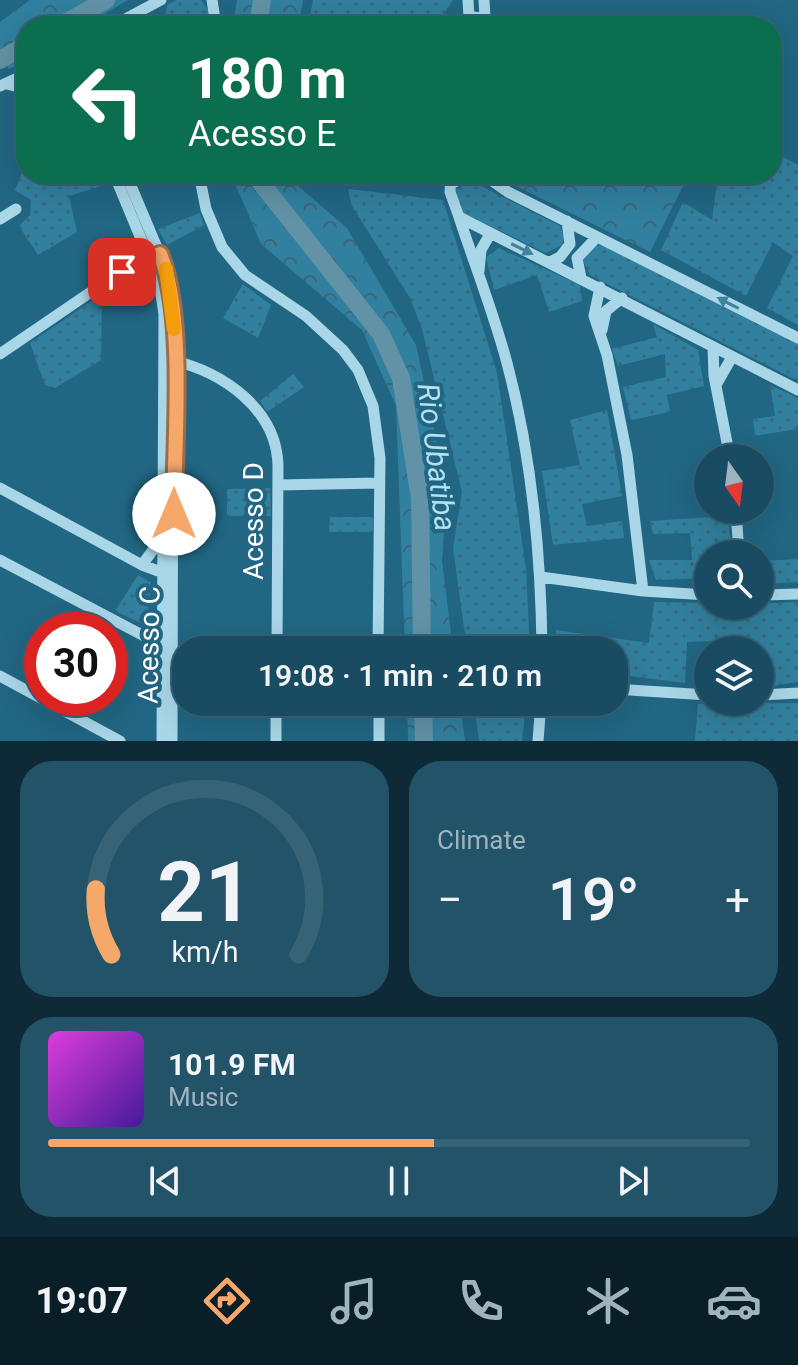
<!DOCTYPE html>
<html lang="en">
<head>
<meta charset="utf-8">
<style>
	:root { --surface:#194c62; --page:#225368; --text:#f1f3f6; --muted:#9fb4be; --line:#376377; --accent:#f5a86a }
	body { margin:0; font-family:Roboto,sans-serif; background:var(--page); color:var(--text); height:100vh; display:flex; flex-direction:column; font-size:30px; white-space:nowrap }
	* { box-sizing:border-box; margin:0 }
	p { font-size:26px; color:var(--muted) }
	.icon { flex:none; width:44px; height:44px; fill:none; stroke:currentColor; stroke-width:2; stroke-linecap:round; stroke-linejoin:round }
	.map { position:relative; height:741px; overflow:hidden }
	.side { display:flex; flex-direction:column; gap:20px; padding:20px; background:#0e2a36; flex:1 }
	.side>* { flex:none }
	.hud { position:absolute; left:16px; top:16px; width:766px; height:168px; border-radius:32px; box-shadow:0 8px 32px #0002,0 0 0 2px var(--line); background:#0b6e4f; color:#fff; overflow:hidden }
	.needle { width:52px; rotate:166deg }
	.fabs { position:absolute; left:694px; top:444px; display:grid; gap:16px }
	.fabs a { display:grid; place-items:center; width:80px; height:80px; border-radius:50%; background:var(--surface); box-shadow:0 8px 32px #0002,0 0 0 2px var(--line); font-size:40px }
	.speed { position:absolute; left:24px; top:612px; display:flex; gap:16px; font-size:40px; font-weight:700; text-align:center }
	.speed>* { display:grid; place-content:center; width:104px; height:104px; border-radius:50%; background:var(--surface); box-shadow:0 8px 32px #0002,0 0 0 2px var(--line); line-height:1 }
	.speed .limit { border:12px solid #d22; background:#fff; color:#111 }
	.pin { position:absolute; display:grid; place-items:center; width:68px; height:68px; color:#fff; margin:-34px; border-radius:16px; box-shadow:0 4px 12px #0006 }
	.me { position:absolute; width:88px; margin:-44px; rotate:0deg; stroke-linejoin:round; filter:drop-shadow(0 0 6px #0008) }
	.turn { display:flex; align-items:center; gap:28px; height:168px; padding:0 40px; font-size:36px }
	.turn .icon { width:104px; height:104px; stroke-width:2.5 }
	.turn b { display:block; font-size:56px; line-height:68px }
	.big { font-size:60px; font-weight:600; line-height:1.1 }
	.side .card { flex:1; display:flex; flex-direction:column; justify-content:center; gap:12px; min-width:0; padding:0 28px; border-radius:32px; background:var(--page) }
	.side .dial { align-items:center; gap:0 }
	.dial svg { height:208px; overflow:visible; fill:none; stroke:var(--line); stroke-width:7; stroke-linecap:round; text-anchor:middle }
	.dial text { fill:var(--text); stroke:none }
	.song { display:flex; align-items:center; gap:24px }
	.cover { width:96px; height:96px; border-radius:12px; background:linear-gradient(135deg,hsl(300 70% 55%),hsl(260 70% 35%)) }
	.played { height:8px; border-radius:4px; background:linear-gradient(90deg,var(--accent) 55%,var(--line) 55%) }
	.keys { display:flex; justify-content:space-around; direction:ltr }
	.heat { display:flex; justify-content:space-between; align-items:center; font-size:44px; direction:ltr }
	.side .tiles { flex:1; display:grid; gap:20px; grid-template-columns:1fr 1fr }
	.card:last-child { grid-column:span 2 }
	.trip { position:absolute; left:172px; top:636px; width:456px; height:80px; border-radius:32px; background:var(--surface); box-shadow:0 8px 32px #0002,0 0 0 2px var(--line); font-weight:600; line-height:80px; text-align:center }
	.tabs { display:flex; height:128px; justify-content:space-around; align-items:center; background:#0a1e27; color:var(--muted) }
	.tabs .icon { width:56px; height:56px }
	.tabs .selected { color:var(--accent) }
	.tabs b { font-size:36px; color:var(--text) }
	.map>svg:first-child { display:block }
	.grass { fill:url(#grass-dots) }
	.forest { fill:url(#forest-crowns) }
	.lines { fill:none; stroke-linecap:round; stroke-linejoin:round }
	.river { stroke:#6192a5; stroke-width:18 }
	.minor { stroke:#a9d7e8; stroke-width:11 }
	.oneway { fill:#43829c }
	.route-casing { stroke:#9f6d45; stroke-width:20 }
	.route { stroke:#f5a86a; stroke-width:14 }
	.slow { stroke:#f59e0b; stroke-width:14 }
	.labels { text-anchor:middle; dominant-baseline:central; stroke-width:8; stroke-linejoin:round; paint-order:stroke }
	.street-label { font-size:28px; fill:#fff; stroke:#216683 }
	.water-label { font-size:30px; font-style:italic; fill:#b4e0f0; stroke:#216683 }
</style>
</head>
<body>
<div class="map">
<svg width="798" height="741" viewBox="0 0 798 741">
	<defs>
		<pattern id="grass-dots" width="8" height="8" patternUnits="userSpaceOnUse" patternTransform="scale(2)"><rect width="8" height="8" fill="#31809f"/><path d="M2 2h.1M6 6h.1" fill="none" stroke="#3e6676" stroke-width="1.8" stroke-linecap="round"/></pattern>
		<pattern id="forest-crowns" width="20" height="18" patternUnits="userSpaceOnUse" patternTransform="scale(2)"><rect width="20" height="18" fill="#31809f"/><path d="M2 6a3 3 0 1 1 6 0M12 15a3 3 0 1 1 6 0" fill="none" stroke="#3e6676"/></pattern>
	</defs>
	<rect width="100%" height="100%" fill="#216683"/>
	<path class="grass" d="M177,0H201L210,13L207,26H164L167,5Z
		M313,0H453L436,26H308Z
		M772,151L798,165V325L767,308L793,256L773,242L746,296L661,250L683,202L712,220L718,174H772Z
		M26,163V174H60L67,187L94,174H102L108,184L69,196L77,232L38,255L19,226L30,215L31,200L15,190Z
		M470,180L560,226L564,237L562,245L546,253L461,212L454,191Z
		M348,189L443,200L497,373L526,569L530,650H467L453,548L462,492L422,329L410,298L352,206Z
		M200,213L204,225L167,245L158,229Z
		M596,245L605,246L798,342V381L590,275L583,260Z
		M499,248L580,285L582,301L549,312L537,275L494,290L486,257Z
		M243,284L271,305L258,338L223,318Z
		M102,294L101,360L55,388L45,385L30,343Z
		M653,324L698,350L704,386L667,395L670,412L631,420L623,387L666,377L665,354L618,366L612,349L657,337Z
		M293,374L304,387L267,412L260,401Z
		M770,385L798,398V429L755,436L753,419L775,416Z
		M607,410L622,496L582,504L587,526L622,521L624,538L553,545L542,471L580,465L570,420Z
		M270,488L271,516H227V489Z
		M728,516L732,554H708V578L656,580L649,560H692L690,533L653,534L650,521Z
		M330,517H373V532H329Z
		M798,559V582L760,584V561Z
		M138,575L151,582L147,626L115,611Z
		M654,602L708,603V606L798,602V682L760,688V650H751L749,643L727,641V650H711V641L687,642L685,683L614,674V650H554L556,630L649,643Z
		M474,702H526L522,741H479Z
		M798,703V741H695L698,704Z"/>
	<path class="forest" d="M30,0H128L84,26H26V60L9,69L0,52V22Z
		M237,0H303L299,26H233Z
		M231,174H284L347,228L416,345L447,490L442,560L453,650H405L396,406L362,330L261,244Z
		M492,174H689L650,252Z
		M407,702H460L465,741H408Z"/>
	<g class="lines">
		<path class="river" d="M60,26L106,0
			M258,26L262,0
			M0,60L26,45
			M254,174L381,334L401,378L420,498L422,650
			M423,702L424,741"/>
		<path class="minor" d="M212,0L216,26
			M468,0L469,17
			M484,0L485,18
			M112,26L161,0
			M452,26C466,14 481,14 495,26
			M7,84L26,89
			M0,86L26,74
			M114,174L159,282L164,314L162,741
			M126,174L166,269L173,312L172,741
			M199,174L206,209L222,247L245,275L306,316L343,350L358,370L373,406L380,458L378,650
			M451,174L450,192L459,217L798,390
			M482,174L508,192L798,338
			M450,184L474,174
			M459,217C475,266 494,314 507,363C532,457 541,553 542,650
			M0,219L16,209
			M550,262L560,257L570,244L567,221
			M479,271L481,250L490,234
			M581,278L577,258L597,237
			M600,287L594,316L607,355L627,455L643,591
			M602,330L606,311L622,298
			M713,347L714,376L730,458
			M0,354L107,281L156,256
			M171,360C223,372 277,409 278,466L277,650
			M716,385L732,357
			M278,485L378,483
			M0,488L142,565L169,575
			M736,510L739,554
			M0,560L144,636L168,653
			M142,565L163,536
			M541,577L643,591L708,595
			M760,595L798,594
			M0,676L120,741
			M614,689L708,695
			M760,695L798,693
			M379,702V741
			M276,741V702
			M538,741L541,702"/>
	</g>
	<defs><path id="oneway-solid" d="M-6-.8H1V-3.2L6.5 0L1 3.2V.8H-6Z" transform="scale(2)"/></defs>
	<g class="oneway">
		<use href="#oneway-solid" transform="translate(522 249) rotate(26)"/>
		<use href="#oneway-solid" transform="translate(728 303) rotate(-153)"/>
	</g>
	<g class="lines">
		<defs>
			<path id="route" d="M122,272L160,254C186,318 174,443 174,514"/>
		</defs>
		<use href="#route" class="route-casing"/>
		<use href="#route" class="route"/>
		<path class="slow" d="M166,269L174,329"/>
	</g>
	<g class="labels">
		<g class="street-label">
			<text transform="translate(253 521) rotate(-90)">Acesso D</text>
			<text transform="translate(149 645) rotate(-89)">Acesso C</text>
		</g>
		<g class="water-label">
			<text transform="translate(437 457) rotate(83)">Rio Ubatiba</text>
		</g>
	</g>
</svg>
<div class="fabs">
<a><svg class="needle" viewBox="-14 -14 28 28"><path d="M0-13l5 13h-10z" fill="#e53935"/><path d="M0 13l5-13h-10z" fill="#9fb4be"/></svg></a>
<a><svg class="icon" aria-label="search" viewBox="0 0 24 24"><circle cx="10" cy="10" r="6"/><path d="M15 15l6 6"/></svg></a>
<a><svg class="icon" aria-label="layers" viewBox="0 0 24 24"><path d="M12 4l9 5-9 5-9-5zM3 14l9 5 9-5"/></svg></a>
</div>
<div class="speed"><div class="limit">30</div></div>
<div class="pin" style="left:122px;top:272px;background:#d93025"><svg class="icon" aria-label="arrive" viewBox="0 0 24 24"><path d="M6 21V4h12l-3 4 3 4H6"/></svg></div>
<svg class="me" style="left:174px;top:514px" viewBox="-20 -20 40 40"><circle r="19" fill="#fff"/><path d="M0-13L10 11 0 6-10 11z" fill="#f5a86a"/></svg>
<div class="trip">19:08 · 1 min · 210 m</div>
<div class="hud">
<div class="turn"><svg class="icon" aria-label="left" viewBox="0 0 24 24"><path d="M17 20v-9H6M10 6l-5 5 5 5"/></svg><div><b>180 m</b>Acesso E</div></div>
</div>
</div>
<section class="side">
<div class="tiles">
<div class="card dial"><svg viewBox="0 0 100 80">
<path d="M14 69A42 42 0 1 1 86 69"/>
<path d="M14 69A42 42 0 0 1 8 44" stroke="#f5a86a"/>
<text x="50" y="56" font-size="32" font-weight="700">21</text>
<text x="50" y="72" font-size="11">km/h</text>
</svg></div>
<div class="card"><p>Climate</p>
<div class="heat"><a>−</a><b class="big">19°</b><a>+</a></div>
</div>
<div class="card">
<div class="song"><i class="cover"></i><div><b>101.9 FM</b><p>Music</p></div></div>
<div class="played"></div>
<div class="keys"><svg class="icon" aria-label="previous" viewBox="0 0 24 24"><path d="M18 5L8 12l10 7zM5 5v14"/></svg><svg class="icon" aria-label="pause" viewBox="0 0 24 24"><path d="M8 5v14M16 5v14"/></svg><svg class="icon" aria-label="next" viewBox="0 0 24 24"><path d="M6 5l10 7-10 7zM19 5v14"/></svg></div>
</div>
</div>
</section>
<nav class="tabs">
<b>19:07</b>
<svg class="icon selected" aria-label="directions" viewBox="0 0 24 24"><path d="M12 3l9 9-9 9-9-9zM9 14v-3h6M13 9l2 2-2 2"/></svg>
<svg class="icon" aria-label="music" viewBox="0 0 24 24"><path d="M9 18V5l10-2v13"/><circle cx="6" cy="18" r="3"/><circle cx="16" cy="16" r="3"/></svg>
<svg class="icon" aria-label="phone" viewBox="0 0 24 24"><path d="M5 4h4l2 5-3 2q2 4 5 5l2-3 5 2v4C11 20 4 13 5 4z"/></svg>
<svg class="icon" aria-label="climate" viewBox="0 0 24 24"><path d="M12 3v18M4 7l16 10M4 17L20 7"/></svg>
<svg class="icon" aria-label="car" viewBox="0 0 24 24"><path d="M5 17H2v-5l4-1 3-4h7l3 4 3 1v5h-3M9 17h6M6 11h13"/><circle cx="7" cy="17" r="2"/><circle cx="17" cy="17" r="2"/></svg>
</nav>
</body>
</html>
